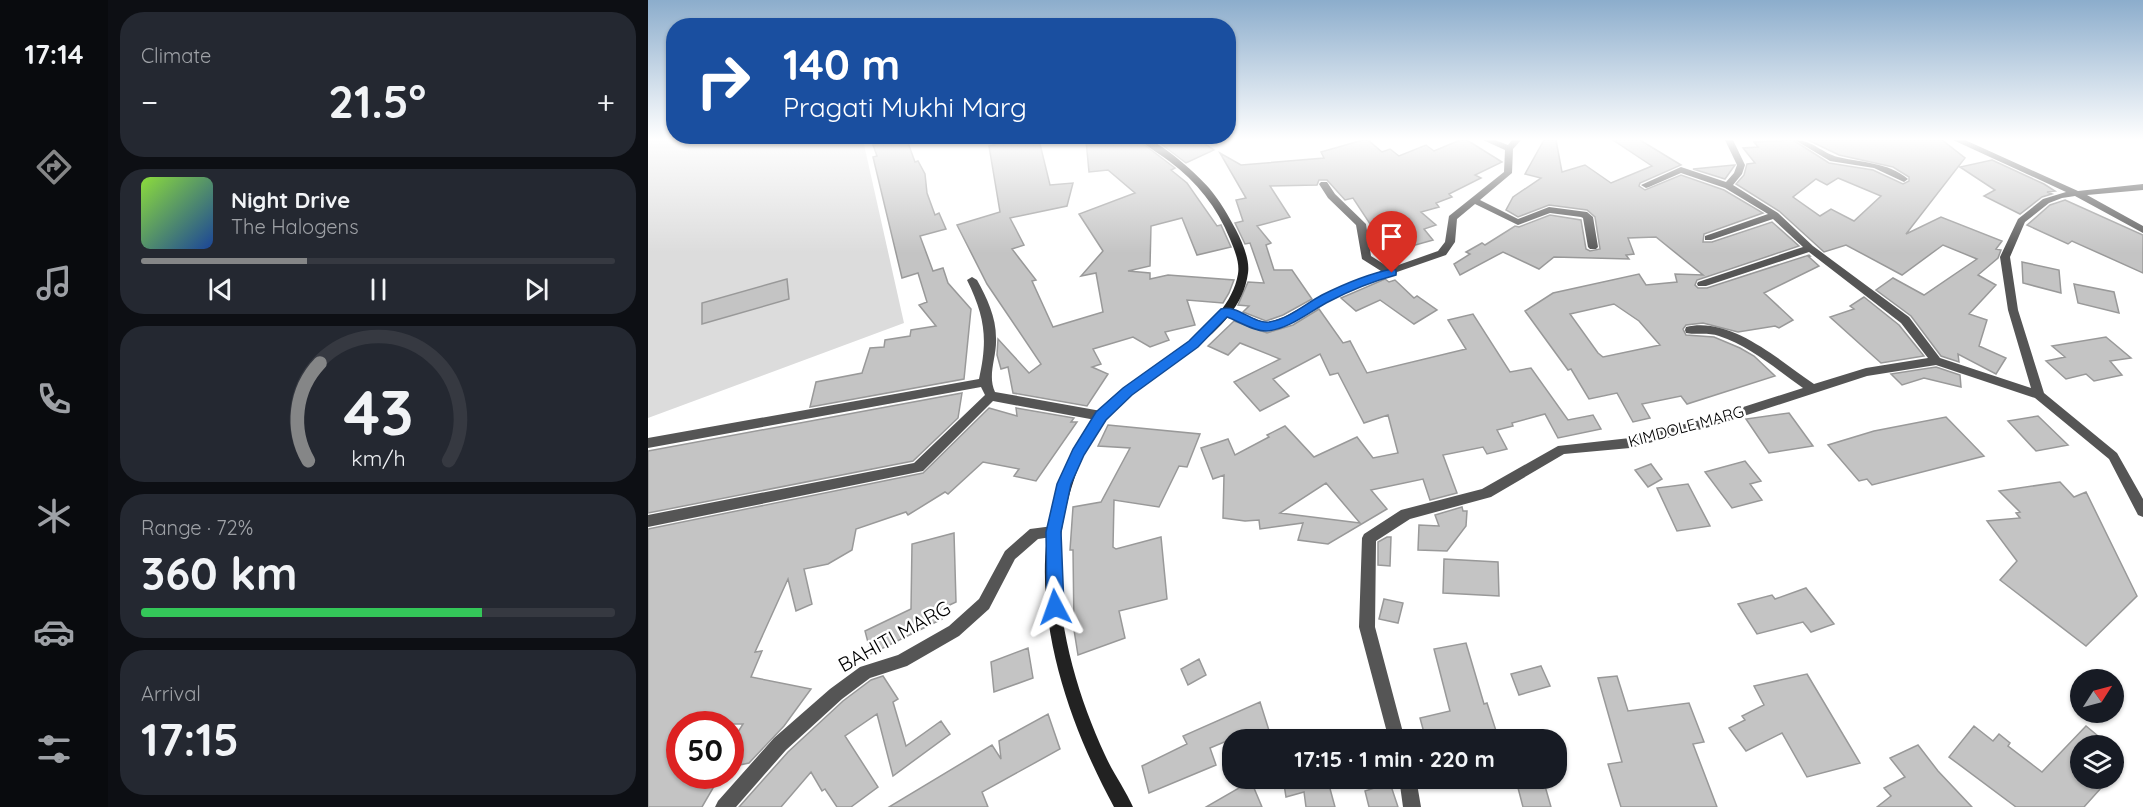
<!DOCTYPE html>
<html lang="en">
<head>
<meta charset="utf-8">
<style>
	:root { --surface:#171b24; --page:#242831; --text:#f1f3f6; --muted:#9ea1a6; --line:#363941; --accent:#858687 }
	body { margin:0; font-family:Quicksand,sans-serif; background:var(--page); color:var(--text); height:100vh; display:flex; flex-direction:column; font-size:22px; white-space:nowrap }
	* { box-sizing:border-box; margin:0 }
	p { font-size:20px; color:var(--muted) }
	.icon { flex:none; width:33px; height:33px; fill:none; stroke:currentColor; stroke-width:2; stroke-linecap:round; stroke-linejoin:round }
	.map { position:relative; flex:1; overflow:hidden }
	.drawer { display:flex; flex-direction:column; gap:12px; padding:12px; background:#0d0f14; width:540px }
	.drawer>* { flex:none }
	.hud { position:absolute; left:18px; top:18px; width:570px; height:126px; border-radius:24px; box-shadow:0 2px 4px #0004; background:#1a4fa0; color:#fff; overflow:hidden }
	.needle { width:39px; rotate:54deg }
	.fabs { position:absolute; left:1422px; top:669px; display:grid; gap:12px }
	.fabs a { display:grid; place-items:center; width:54px; height:54px; border-radius:50%; background:var(--surface); box-shadow:0 2px 4px #0004; font-size:30px }
	.speed { position:absolute; left:18px; top:711px; display:flex; gap:12px; font-size:30px; font-weight:700; text-align:center }
	.speed>* { display:grid; place-content:center; width:78px; height:78px; border-radius:50%; background:var(--surface); box-shadow:0 2px 4px #0004; line-height:1 }
	.speed .limit { border:9px solid #d22; background:#fff; color:#111 }
	.pin { position:absolute; display:grid; place-items:center; width:51px; height:51px; color:#fff; margin:-62px -26px; border-radius:50% 50% 50% 0; rotate:-45deg; box-shadow:0 0 6px #0007 }
	.pin .icon { rotate:45deg }
	.me { position:absolute; width:66px; margin:-33px; rotate:356deg; stroke-linejoin:round; filter:drop-shadow(0 0 4px #0008) }
	.turn { display:flex; align-items:center; gap:21px; height:126px; padding:0 18px; font-size:27px }
	.turn .icon { width:78px; height:78px; stroke-width:2.5 }
	.turn b { display:block; font-size:42px; line-height:51px }
	.big { font-size:45px; font-weight:700; line-height:1.1 }
	.drawer .tile { flex:1; display:flex; flex-direction:column; justify-content:center; gap:9px; min-width:0; padding:0 21px; border-radius:24px; background:var(--page) }
	.drawer .dial { align-items:center; gap:0 }
	.dial svg { height:156px; overflow:visible; fill:none; stroke:var(--line); stroke-width:7; stroke-linecap:round; text-anchor:middle }
	.dial text { fill:var(--text); stroke:none }
	.song { display:flex; align-items:center; gap:18px }
	.cover { width:72px; height:72px; border-radius:9px; background:linear-gradient(135deg,hsl(90 70% 55%),hsl(220 70% 35%)) }
	.played { height:6px; border-radius:3px; background:linear-gradient(90deg,var(--accent) 35%,var(--line) 35%) }
	.keys { display:flex; justify-content:space-around; direction:ltr }
	.heat { display:flex; justify-content:space-between; align-items:center; font-size:33px; direction:ltr }
	.charge { height:9px; border-radius:4px; background:linear-gradient(90deg,#34c759 72%,var(--line) 0) }
	.trip { position:absolute; left:574px; top:729px; width:345px; height:60px; border-radius:24px; background:var(--surface); box-shadow:0 2px 4px #0004; font-weight:700; line-height:60px; text-align:center }
	main { display:flex; flex:1; min-height:0 }
	.dock { display:flex; flex-direction:column; width:108px; justify-content:space-around; align-items:center; background:#090b0e; color:var(--muted) }
	.dock .icon { width:42px; height:42px }
	.dock .current { color:var(--accent) }
	.dock b { font-size:27px; color:var(--text) }
	.map>svg:first-child { display:block }
	.green { fill:#dcdcdc }
	.building { fill:#c4c4c4; stroke:#999; stroke-width:1.5; fill-rule:evenodd }
	.lines { fill:none; stroke-linecap:round; stroke-linejoin:round }
	.minor { fill:#555; fill-rule:evenodd }
	.secondary { fill:#222; fill-rule:evenodd }
	.route { fill:#1a73e8; stroke:#114b97; stroke-width:1.5 }
	.labels { text-anchor:middle; dominant-baseline:central; stroke-width:5; stroke-linejoin:round; paint-order:stroke }
	.street-label { font-size:16px; fill:#000; stroke:#fff }
	.near-street-label { font-size:20px; fill:#000; stroke:#fff }
</style>
</head>
<body>
<main>
<nav class="dock">
<b>17:14</b>
<svg class="icon current" aria-label="directions" viewBox="0 0 24 24"><path d="M12 3l9 9-9 9-9-9zM9 14v-3h6M13 9l2 2-2 2"/></svg>
<svg class="icon" aria-label="music" viewBox="0 0 24 24"><path d="M9 18V5l10-2v13"/><circle cx="6" cy="18" r="3"/><circle cx="16" cy="16" r="3"/></svg>
<svg class="icon" aria-label="phone" viewBox="0 0 24 24"><path d="M5 4h4l2 5-3 2q2 4 5 5l2-3 5 2v4C11 20 4 13 5 4z"/></svg>
<svg class="icon" aria-label="climate" viewBox="0 0 24 24"><path d="M12 3v18M4 7l16 10M4 17L20 7"/></svg>
<svg class="icon" aria-label="car" viewBox="0 0 24 24"><path d="M5 17H2v-5l4-1 3-4h7l3 4 3 1v5h-3M9 17h6M6 11h13"/><circle cx="7" cy="17" r="2"/><circle cx="17" cy="17" r="2"/></svg>
<svg class="icon" aria-label="filters" viewBox="0 0 24 24"><path d="M4 7h16M4 17h16"/><circle cx="9" cy="7" r="2"/><circle cx="15" cy="17" r="2"/></svg>
</nav>
<section class="drawer">
<div class="tile"><p>Climate</p>
<div class="heat"><a>−</a><b class="big">21.5°</b><a>+</a></div>
</div>
<div class="tile">
<div class="song"><i class="cover"></i><div><b>Night Drive</b><p>The Halogens</p></div></div>
<div class="played"></div>
<div class="keys"><svg class="icon" aria-label="previous" viewBox="0 0 24 24"><path d="M18 5L8 12l10 7zM5 5v14"/></svg><svg class="icon" aria-label="pause" viewBox="0 0 24 24"><path d="M8 5v14M16 5v14"/></svg><svg class="icon" aria-label="next" viewBox="0 0 24 24"><path d="M6 5l10 7-10 7zM19 5v14"/></svg></div>
</div>
<div class="tile dial"><svg viewBox="0 0 100 80">
<path d="M14 69A42 42 0 1 1 86 69"/>
<path d="M14 69A42 42 0 0 1 20 19" stroke="#858687"/>
<text x="50" y="56" font-size="32" font-weight="700">43</text>
<text x="50" y="72" font-size="11">km/h</text>
</svg></div>
<div class="tile"><p>Range · 72%</p><b class="big">360 km</b><div class="charge"></div></div>
<div class="tile"><p>Arrival</p><b class="big">17:15</b></div>
</section>
<div class="map">
<svg width="1495" height="807" viewBox="0 0 1495 807">
	<rect width="100%" height="100%" fill="#fff"/>
	<path class="green" d="M0,140H215L256,323L0,418Z"/>
	<path class="building" d="M244,140H259L267,162L270,161L277,174L279,193L287,215L291,213L298,229L272,236L285,271L295,268L300,283L323,309L316,379L162,407L168,382L214,373L222,348L236,347L237,340L262,336L263,330L288,326L271,305L279,302L270,273L254,278L225,157L229,156L225,145Z
		M367,140H391L402,185L425,183L419,206L362,218L376,245L364,249L388,280L384,281L405,327L455,312L448,273L433,276L455,251L431,214L487,193L460,170L441,172L438,140H490L527,168L523,170L539,183L569,226L573,225L583,247L549,255L534,218L503,226L502,266L480,271L502,273V279L520,275L586,280L581,293L575,303L539,300L547,325L517,332L521,340L502,347L485,337L445,349L453,364L444,367L460,374L439,406L365,393L360,367L353,369L349,355L350,339L381,373L393,364L339,284L309,225L352,212L341,146Z
		M508,140H551L566,150L538,163Z
		M715,140H720L734,152L742,149L751,156L778,145L786,151L812,140H819L854,162L827,175L833,178L801,194L804,197L788,203L791,207L773,212L788,225L776,229L785,240L764,246L749,229L728,233L705,198L697,200L679,180H671L669,185L622,186L642,217L609,226L623,243L618,245L626,270H644L664,299L635,315L618,321L595,312L601,306L590,305L600,282L616,283L602,243L597,244L587,223L595,221L588,200L598,198L572,153L593,165L676,158L673,152Z
		M896,140H908L914,172L937,165L963,183L1004,166L965,140H992L1033,165L992,183L991,186L997,190L1033,175L1076,190L1115,213L1056,234L1055,242H1064L1124,222L1151,246L1049,280L1047,285L1050,288H1059L1161,255L1162,256H1160L1171,266L1116,293L1145,320L1131,328L1127,326L1090,332L1055,323L1038,325L1035,329L1038,335L1066,337L1092,348L1106,356L1127,376L1039,404L1033,396L994,404L1002,418L985,422L969,393L941,399L923,369L920,370L877,311L905,293L991,274L998,285L1029,282L1027,274L1055,275L1008,237L980,238L986,254L978,255L981,259L906,257L891,269L855,252L812,275L806,264L822,254L818,252L834,243L837,245L867,226L871,227L902,215L933,220L938,249L942,251L952,249L947,217L939,210L901,205L870,217L858,210L865,197L893,178L877,174ZM966,304L991,321L1012,345L955,357L950,353L922,314Z
		M1145,140L1181,163L1225,170L1255,184L1261,181V177L1245,167L1191,155L1160,140H1294L1317,158L1258,234L1293,217L1354,241L1348,249L1353,250L1350,258L1330,275L1348,285L1321,314L1339,320L1331,346L1358,358L1348,374L1310,354L1311,362L1293,356L1263,316L1228,290L1245,278L1276,295L1329,259L1295,245L1254,275L1198,245L1176,252L1131,211L1088,184L1096,175L1099,164L1107,163L1095,148L1110,147L1106,142ZM1190,178L1233,196L1206,221L1183,209L1172,216L1145,197L1168,179L1179,185Z
		M1344,160L1396,184L1407,191L1399,192L1404,194L1394,197L1372,214L1336,196L1347,190L1312,167Z
		M1087,165L1077,179L1045,169L1086,165Z
		M1417,200L1495,235V273L1424,241L1420,244L1379,225L1402,205Z
		M1374,262L1411,270L1413,293L1375,283Z
		M139,279L141,299L54,324V303Z
		M737,279L741,282L747,280L766,298L769,296L789,310L766,324L732,300L708,311L693,298Z
		M1426,284L1466,292L1471,313L1430,303Z
		M1216,297L1251,325L1276,356L1233,363L1182,317L1206,309L1202,306Z
		M671,309L695,343L702,341L719,373L818,349L800,320L825,314L862,372L883,368L920,420L945,415L953,429L910,438L897,414L864,423L865,426L849,430L859,449L839,454L835,447L795,455L809,493L782,500L775,479L723,490L739,509L680,544L650,540L655,523L612,529L611,520L597,521L575,518L576,475L565,479L553,448L580,439L587,455L621,437L619,435L637,426L666,457L709,437L725,458L750,453L740,415L716,423L690,373L682,375L672,354L625,379L641,396L612,411L586,382L632,359L592,343L580,355L560,346L586,321L619,333L645,325ZM678,483L712,523L632,513Z
		M1458,337L1483,358L1462,361L1474,375L1446,381L1438,374L1418,379L1398,361L1417,357L1404,346Z
		M1288,367L1312,375L1313,387L1276,378L1254,385L1243,374Z
		M314,393L310,418L265,461L0,513V451Z
		M341,408L369,416L368,408L426,418L423,422H429L388,481L366,476L371,469L335,462L300,494L297,492L260,515L258,512L208,529L204,550L180,564L156,569L164,604L148,611L140,579L107,652L114,651L103,677L163,689L136,726L101,763L82,767V745L95,724H32V776H72L54,807H0V529L275,473Z
		M1141,413L1165,446L1121,453L1098,419Z
		M1390,416L1420,445L1388,451L1360,421Z
		M1298,417L1336,456L1224,485L1219,479L1211,481L1180,445L1226,431Z
		M460,425L552,434L539,467L531,466L511,507L466,500L465,547L468,549L513,537L519,599L471,611L477,638L430,655L426,630L425,550H422L425,507L453,502L482,448L450,446Z
		M1097,461L1113,481L1102,484L1114,500L1084,508L1057,472Z
		M1003,464L1014,479L1000,487L987,470Z
		M1412,482L1426,497L1438,492L1489,596L1438,646L1352,580L1369,561L1339,521L1372,518L1368,513L1372,512L1351,491Z
		M1040,484L1062,526L1029,531L1009,488Z
		M814,507L815,511H819L818,526L799,551L770,550L771,525L791,526L787,515Z
		M306,533L308,602L291,610L294,619L223,654L217,631L263,609L264,544Z
		M739,537H743L742,566L730,565V542Z
		M796,559L850,562L851,596L795,593Z
		M1158,588L1186,624L1163,632L1155,622L1109,634L1090,604L1124,595L1127,599Z
		M736,599L755,603L750,623L731,619Z
		M818,643L836,704L839,703L851,740H778L772,718L802,711L786,649Z
		M380,648L385,678L346,692L343,662Z
		M551,659L558,675L540,685L533,669Z
		M893,666L902,686L871,695L863,674Z
		M1159,674L1212,763L1159,777L1134,733L1098,751L1081,728L1097,720L1094,716L1116,705L1106,686Z
		M235,676L250,699L245,702L258,746L293,721L302,734L245,776L229,714L197,736L230,787L203,807H189L177,789L174,791L163,772L133,807H91L140,752L195,701L223,680Z
		M969,676L980,711L1041,703L1056,742L1045,744L1069,807H973L960,764L974,762L950,678Z
		M612,702L624,740H581L562,748L568,765L501,793L494,766L539,744L535,736Z
		M400,714L412,749L334,792L340,807H241L344,745L353,759L351,741Z
		M1326,726L1345,741L1351,734L1362,743L1360,746L1394,772L1438,726L1462,746H1432V778H1462L1436,807H1368L1301,757Z
		M1270,745L1290,771L1324,807H1229L1243,796L1236,788L1257,777L1242,758Z
		M635,778H686L687,784L681,785L687,807H658L656,792L638,797Z
		M895,779L903,807H875L869,784Z
		M603,781L614,807H558Z
		M742,783L750,807H721L717,791Z"/>
	<g class="lines">
		<path class="minor" d="M835,140H847L860,145L864,140H873L865,149L864,173L832,200L870,219L901,207L939,212L945,217L950,247L948,249H942L940,247L935,218L933,217L902,213L870,225L827,204L809,219L807,242L798,255L749,272L748,275L735,277L682,300L644,323L618,331L573,313L572,311L573,309L577,307L618,323L636,317L674,296L733,271L714,259L708,225L680,198L671,184L673,182H679L687,194L718,224L723,256L742,268L790,251L797,242L801,216L856,172L857,150Z
			M1077,140H1085L1097,165L1094,174L1085,185L1130,213L1165,246L1261,317L1292,358L1383,388L1360,310L1352,257L1370,219L1395,199L1418,192L1305,140H1317L1430,191L1495,184V190L1439,195L1495,226V233L1427,196L1414,198L1401,203L1377,222L1362,257L1370,310L1396,393L1469,453L1495,499V517L1490,515L1461,459L1387,398L1288,365L1219,376L1065,426L982,448L916,454L843,497L762,519L728,541L727,627L757,740H741L711,627L714,538L716,534L753,510L834,489L910,446L982,438L1064,417L1155,388C1128,369 1102,346 1071,336C1060,332 1049,335 1038,333L1037,330L1038,327C1083,316 1132,361 1166,384L1218,368L1280,358L1253,323L1161,252L1058,286H1050L1049,284L1050,282L1155,247L1125,219L1063,240H1057V236L1120,214L1077,188L1033,173L1001,187L998,188L993,185L1033,167L1078,182L1086,173L1089,165Z
			M1147,140C1164,140 1174,153 1190,157C1214,163 1240,162 1260,179L1256,182L1226,168L1182,161Z
			M324,277L329,280C339,298 348,317 348,338C349,357 339,375 347,392L453,411L457,413L459,416L457,419L453,421L345,401L275,471L0,527V515L266,463L337,395L333,387L0,448V438L331,379C340,339 337,317 319,280Z
			M405,526L410,528L412,532L410,536L390,539L367,559L341,609L311,636L259,666L222,678L194,699L138,750L88,807H67L70,801L126,738L182,689L212,667L250,655L301,626L331,599L357,551L382,529Z
			M751,778H768L773,807H755Z"/>
		<path class="secondary" d="M492,140C495,140 498,140 501,140C515,144 551,176 561,188C572,201 580,215 588,230C594,242 602,259 600,273C592,336 507,368 467,409C440,436 425,476 417,513C399,593 424,683 457,755C465,773 477,789 485,807H466C409,702 365,561 427,449C437,431 445,414 460,401C500,365 580,331 590,274C592,262 586,249 582,239C569,207 549,182 521,161C512,154 501,148 492,140Z"/>
	</g>
	<linearGradient id="sky" x2="0" y2="1"><stop stop-color="#8cadcc"/><stop offset="0.55" stop-color="#fff"/><stop offset="1" stop-color="#fff" stop-opacity="0"/></linearGradient>
	<rect width="1495" height="253" fill="url(#sky)"/>
	<path class="route" d="M744,269L748,270V275C726,281 703,290 682,301C662,311 642,329 619,331C607,332 590,321 579,317L550,347L484,395L458,420L436,455L423,484L413,532L416,607L413,612L407,615L401,612L399,607L398,532L409,484L425,449L448,412L475,388L541,341L573,309C589,304 605,324 621,322C641,319 657,304 674,295C696,284 720,274 744,269Z"/>
	<g class="labels">
		<g class="street-label">
			<text transform="translate(1038 426) rotate(-15)">KIMDOLE MARG</text>
		</g>
		<g class="near-street-label">
			<text transform="translate(246 636) rotate(-29)">BAHITI MARG</text>
		</g>
	</g>
</svg>
<div class="fabs">
<a><svg class="needle" viewBox="-14 -14 28 28"><path d="M0-13l5 13h-10z" fill="#e53935"/><path d="M0 13l5-13h-10z" fill="#9ea1a6"/></svg></a>
<a><svg class="icon" aria-label="layers" viewBox="0 0 24 24"><path d="M12 4l9 5-9 5-9-5zM3 14l9 5 9-5"/></svg></a>
</div>
<div class="speed"><div class="limit">50</div></div>
<div class="pin" style="left:744px;top:273px;background:#d93025"><svg class="icon" aria-label="arrive" viewBox="0 0 24 24"><path d="M6 21V4h12l-3 4 3 4H6"/></svg></div>
<svg class="me" style="left:407px;top:607px" viewBox="-20 -20 40 40"><path d="M0-17L14 15 0 8-14 15z" fill="#1a73e8" stroke="#fff" stroke-width="4"/></svg>
<div class="trip">17:15 · 1 min · 220 m</div>
<div class="hud">
<div class="turn"><svg class="icon" aria-label="right" viewBox="0 0 24 24"><path d="M7 20v-9h11M14 6l5 5-5 5"/></svg><div><b>140 m</b>Pragati Mukhi Marg</div></div>
</div>
</div>
</main>
</body>
</html>
